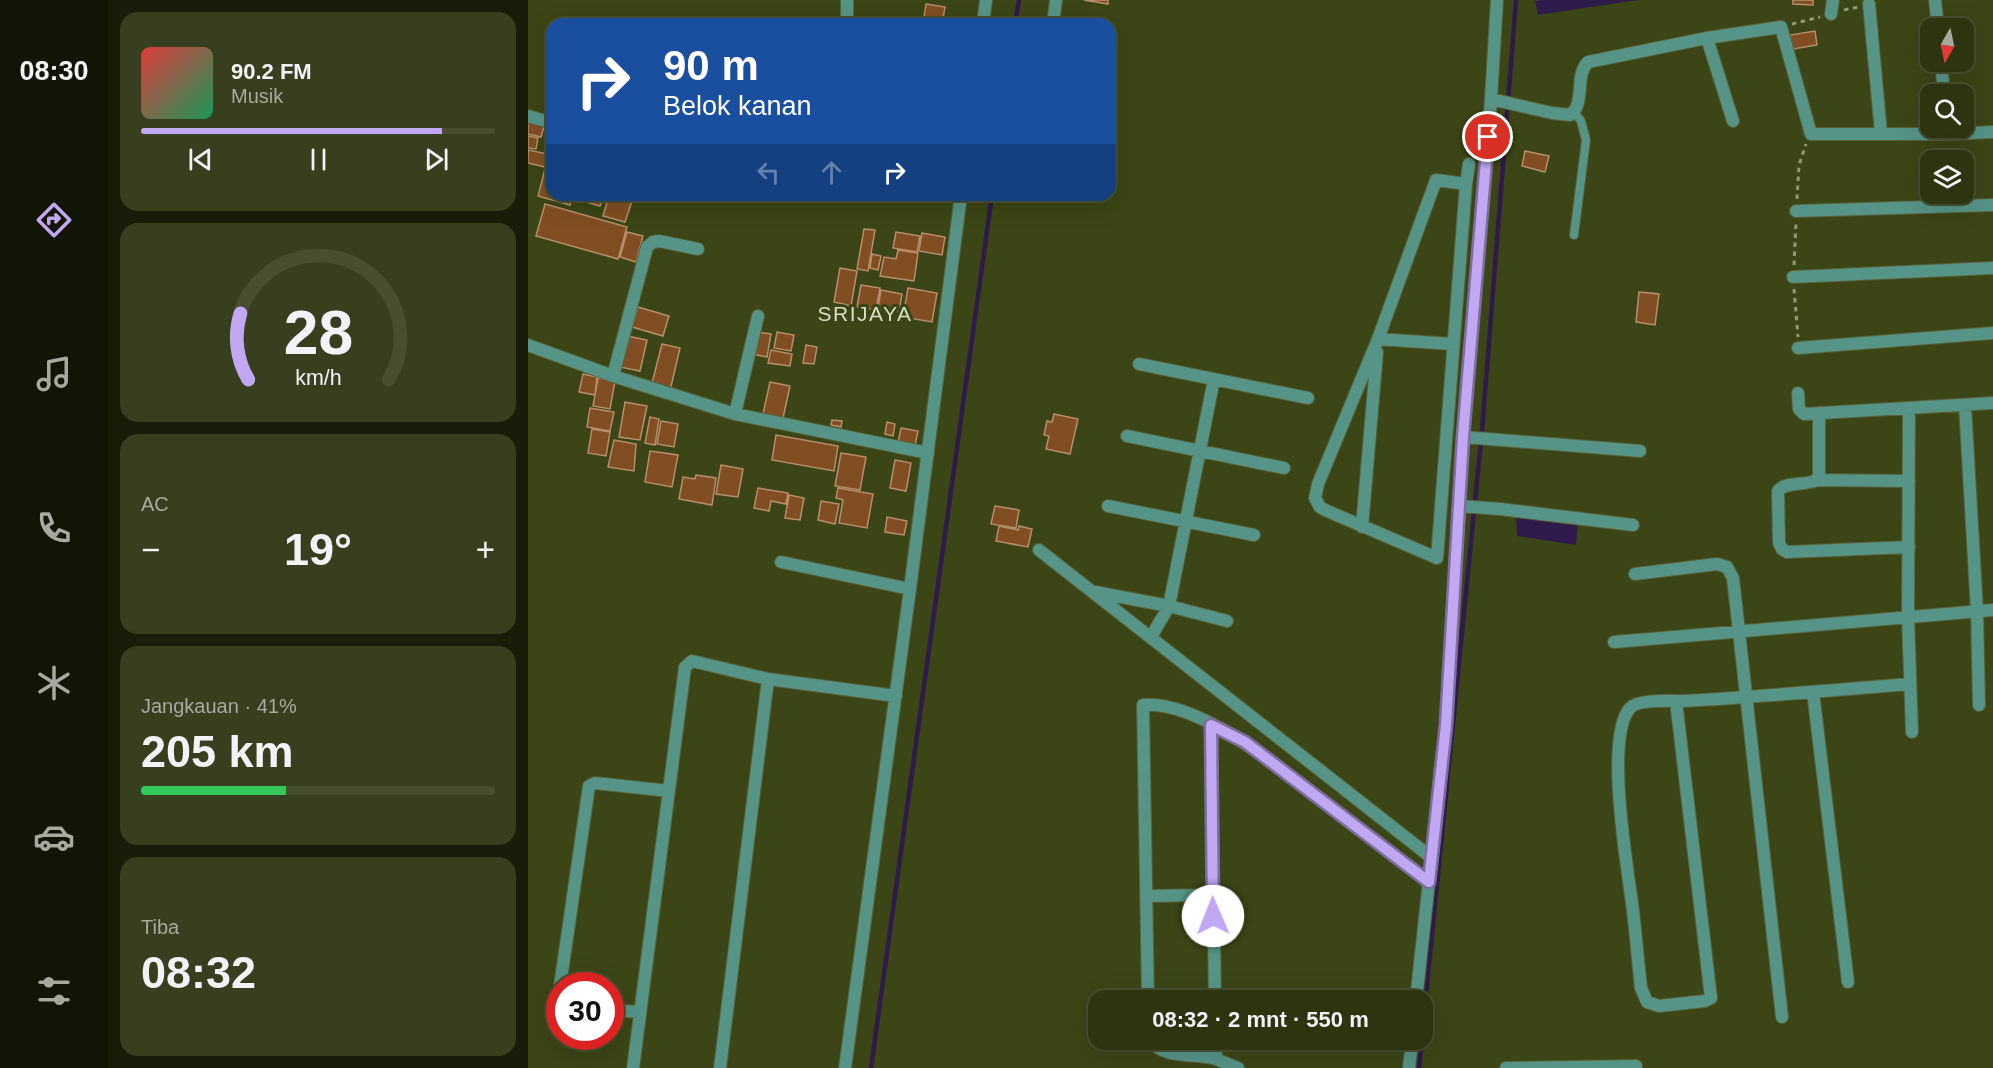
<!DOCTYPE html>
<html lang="id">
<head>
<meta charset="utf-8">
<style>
	:root { --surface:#2c3410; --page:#383f1e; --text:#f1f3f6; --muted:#a6aa9f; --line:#484f30; --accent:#c1a8f3 }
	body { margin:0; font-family:Arial,sans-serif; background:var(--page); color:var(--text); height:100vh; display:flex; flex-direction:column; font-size:22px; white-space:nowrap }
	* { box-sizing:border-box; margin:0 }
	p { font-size:20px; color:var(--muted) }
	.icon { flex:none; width:33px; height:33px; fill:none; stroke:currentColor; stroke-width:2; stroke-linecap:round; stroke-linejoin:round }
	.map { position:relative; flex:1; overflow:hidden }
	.sheet { display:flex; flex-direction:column; gap:12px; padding:12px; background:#181d09; width:420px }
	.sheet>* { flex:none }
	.guide { position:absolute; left:18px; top:18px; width:570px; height:183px; border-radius:18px; box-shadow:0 6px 24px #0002,0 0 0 2px var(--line); background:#1a4fa0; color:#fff; overflow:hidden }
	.needle { width:39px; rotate:189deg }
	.tools { position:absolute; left:1392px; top:18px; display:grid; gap:12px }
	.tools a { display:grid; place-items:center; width:54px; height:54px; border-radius:12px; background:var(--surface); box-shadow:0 6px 24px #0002,0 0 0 2px var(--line); font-size:30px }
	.speed { position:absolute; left:18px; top:972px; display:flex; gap:12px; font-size:30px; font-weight:700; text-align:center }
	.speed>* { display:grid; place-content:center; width:78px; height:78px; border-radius:50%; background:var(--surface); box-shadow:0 6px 24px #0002,0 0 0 2px var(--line); line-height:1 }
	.speed .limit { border:9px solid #d22; background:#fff; color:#111 }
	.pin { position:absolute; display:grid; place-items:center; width:51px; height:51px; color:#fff; margin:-26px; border:3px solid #fff; border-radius:50%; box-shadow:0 2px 6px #0007 }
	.me { position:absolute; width:66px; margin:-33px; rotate:359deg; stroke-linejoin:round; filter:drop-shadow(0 0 4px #0008) }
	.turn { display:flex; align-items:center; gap:21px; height:126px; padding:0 18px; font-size:27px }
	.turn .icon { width:78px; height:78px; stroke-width:2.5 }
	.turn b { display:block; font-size:42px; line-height:51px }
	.lanes { display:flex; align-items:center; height:57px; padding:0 18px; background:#0003; justify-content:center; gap:30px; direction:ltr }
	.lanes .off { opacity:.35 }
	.big { font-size:45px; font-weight:800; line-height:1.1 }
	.sheet .card { flex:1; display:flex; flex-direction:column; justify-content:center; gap:9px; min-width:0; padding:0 21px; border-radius:18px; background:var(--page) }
	.sheet .dial { align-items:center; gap:0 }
	.dial svg { height:156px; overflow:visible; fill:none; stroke:var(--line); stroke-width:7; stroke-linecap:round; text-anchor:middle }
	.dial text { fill:var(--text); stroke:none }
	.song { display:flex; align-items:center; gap:18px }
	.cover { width:72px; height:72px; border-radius:9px; background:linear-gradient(135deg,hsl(0 70% 55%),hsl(150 70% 35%)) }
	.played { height:6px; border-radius:3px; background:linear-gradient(90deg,var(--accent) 85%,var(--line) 85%) }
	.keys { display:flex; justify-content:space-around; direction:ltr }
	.heat { display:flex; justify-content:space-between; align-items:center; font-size:33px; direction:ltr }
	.charge { height:9px; border-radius:4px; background:linear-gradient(90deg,#34c759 41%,var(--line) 0) }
	.trip { position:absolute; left:560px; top:990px; width:345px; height:60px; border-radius:18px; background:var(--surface); box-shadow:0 6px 24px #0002,0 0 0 2px var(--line); font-weight:800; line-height:60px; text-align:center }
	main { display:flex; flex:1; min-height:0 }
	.tabs { display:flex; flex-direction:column; width:108px; justify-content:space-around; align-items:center; background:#121506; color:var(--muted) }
	.tabs .icon { width:42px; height:42px }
	.tabs .selected { color:var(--accent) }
	.tabs b { font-size:27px; color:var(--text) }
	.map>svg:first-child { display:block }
	.water { fill:#2f1a4c }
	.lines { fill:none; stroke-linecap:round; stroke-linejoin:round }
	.stream { stroke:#2f1a4c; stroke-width:4.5 }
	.building { fill:#804e22; stroke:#b88e6c; stroke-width:1.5 }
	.service-casing { stroke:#576135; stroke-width:10 }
	.minor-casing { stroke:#576135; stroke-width:14 }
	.path { stroke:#919975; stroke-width:3; stroke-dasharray:4.5 4.5; stroke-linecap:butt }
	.service { stroke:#569487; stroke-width:8 }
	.minor { stroke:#569487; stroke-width:12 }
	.route-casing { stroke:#7d6d9e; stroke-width:15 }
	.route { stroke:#c1a8f3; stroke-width:10 }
	.labels { text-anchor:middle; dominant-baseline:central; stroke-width:6; stroke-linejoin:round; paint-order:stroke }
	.quarter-label { font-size:21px; letter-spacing:1.5px; fill:#d8dfc5; stroke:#3b4515 }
</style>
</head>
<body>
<main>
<nav class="tabs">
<b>08:30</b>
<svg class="icon selected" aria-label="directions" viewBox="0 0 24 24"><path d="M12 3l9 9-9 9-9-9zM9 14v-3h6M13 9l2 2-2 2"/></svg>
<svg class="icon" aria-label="music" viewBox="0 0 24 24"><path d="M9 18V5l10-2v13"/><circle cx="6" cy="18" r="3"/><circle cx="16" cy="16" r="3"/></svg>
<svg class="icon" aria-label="phone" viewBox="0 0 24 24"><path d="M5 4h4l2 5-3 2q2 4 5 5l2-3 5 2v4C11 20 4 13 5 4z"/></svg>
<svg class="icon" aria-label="climate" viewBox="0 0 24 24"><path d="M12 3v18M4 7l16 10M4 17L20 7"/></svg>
<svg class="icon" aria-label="car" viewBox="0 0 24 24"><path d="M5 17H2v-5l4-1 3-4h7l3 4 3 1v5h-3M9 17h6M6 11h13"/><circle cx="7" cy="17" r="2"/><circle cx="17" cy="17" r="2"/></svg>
<svg class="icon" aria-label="filters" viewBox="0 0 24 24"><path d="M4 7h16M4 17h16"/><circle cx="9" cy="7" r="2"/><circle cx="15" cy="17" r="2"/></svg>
</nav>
<section class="sheet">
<div class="card">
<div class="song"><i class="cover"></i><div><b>90.2 FM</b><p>Musik</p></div></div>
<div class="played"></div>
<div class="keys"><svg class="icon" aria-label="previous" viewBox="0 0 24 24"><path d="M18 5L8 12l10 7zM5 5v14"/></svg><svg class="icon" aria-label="pause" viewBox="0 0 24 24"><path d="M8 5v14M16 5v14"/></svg><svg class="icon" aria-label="next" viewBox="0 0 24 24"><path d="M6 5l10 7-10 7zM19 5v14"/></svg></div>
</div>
<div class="card dial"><svg viewBox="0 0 100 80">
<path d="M14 69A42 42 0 1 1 86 69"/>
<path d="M14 69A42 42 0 0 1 10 35" stroke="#c1a8f3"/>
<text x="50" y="56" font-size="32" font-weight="700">28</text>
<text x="50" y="72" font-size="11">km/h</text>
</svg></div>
<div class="card"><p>AC</p>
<div class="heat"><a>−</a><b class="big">19°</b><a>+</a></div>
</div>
<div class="card"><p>Jangkauan · 41%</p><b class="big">205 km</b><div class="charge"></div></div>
<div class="card"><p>Tiba</p><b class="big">08:32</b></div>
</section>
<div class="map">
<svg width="1465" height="1068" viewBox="0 0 1465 1068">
	<rect width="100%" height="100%" fill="#3b4515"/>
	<path class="water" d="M1014,0H1109L1010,15L1007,1Z
		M988,514L1050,521L1048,545L989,536Z"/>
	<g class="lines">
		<path class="stream" d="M487,24L491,0
			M894,1036L954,431L988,0
			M343,1068L464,195
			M891,1068L894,1040"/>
	</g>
	<path class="building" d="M556,0H580V4Z
		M1265,0H1285V5L1265,4Z
		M398,4L417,7L414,24H395Z
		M1287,31L1289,45L1265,49L1262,35Z
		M0,120L17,123L13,137L0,134Z
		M0,136L10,138L8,149L0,148Z
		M0,150L20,154L17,167L0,163Z
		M997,151L1021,156L1017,172L994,166Z
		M17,169L24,171V195H45L42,205L10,196Z
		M57,195H76L72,206L55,201Z
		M81,195H106L97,222L75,216Z
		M17,204L99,227L90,259L8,236Z
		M336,229L347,230L340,271L329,269Z
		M99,232L115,236L108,262L92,257Z
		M368,232L392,236L389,252L365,248Z
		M394,233L417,237L414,255L391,251Z
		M370,250L390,253L386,281L352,276L356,257L368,259Z
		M344,254L353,256L350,270L342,268Z
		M312,268L329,271L323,306L306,302Z
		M333,285L352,288L348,310L329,307Z
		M380,288L409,293L404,322L375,317Z
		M353,290L374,294L371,312L350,309Z
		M1111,292L1131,294L1127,325L1108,322Z
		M110,307L141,316L135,336L104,327Z
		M228,332L243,334L239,357L224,354Z
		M249,332L266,335L263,351L246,348Z
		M99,336L119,340L112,371L92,367Z
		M134,344L152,348L142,391L123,387Z
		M278,345L289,347L286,364L275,363Z
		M243,350L264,354L262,366L240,363Z
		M55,374L69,377L67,395L51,392Z
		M70,378L87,381L82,409L65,406Z
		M242,382L262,386L255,418L235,414Z
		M97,402L119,406L112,440L91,437Z
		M62,408L86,412L82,431L59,427Z
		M526,414L550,419L542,454L518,449L521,436L516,435L519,421L524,422Z
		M122,417L131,419L127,445L117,443Z
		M304,420L314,421L313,427L303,425Z
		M133,421L150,424L146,447L129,444Z
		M359,422L367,424L365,436L357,434Z
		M373,428L390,431L387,446L370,443Z
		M64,429L82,432L78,456L60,453Z
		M248,435L310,446L306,471L244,460Z
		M86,440L108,444L106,471L80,467Z
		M122,451L150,455L144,487L117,482Z
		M313,453L338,457L332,490L307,486Z
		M367,460L383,463L378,491L362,488Z
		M193,465L215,469L210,497L188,494Z
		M168,475L188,478L184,505L151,499L155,477L167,479Z
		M230,488L260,493L258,504L243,501L241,511L226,508Z
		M310,488L345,494L339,528L311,523L315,500L308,498Z
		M261,495L276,498L272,520L257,518Z
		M293,501L311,504L307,524L290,520Z
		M467,506L491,510L488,528L463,524Z
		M359,517L379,521L376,535L357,532Z
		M471,526L490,530L491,526L504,529L500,547L468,541Z"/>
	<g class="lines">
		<defs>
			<path id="service" d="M1046,112L1053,121L1058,140L1046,235"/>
			<path id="minor" d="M319,0V24
				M1407,0L1410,28
				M1341,4L1353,133
				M1303,14L1305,0
				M455,24L458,0
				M525,24L528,0
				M1179,38L1205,121
				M1413,62L1416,94
				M963,99L1024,113L1042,115C1058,104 1046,76 1060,62L1179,38L1253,27L1283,134H1420L1465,132
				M0,116L24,123
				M908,180L938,184L909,558L797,510L792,507L787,498L790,484L850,339Z
				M938,184L941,164
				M1268,211L1465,205
				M1265,277L1465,268
				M850,339L924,344
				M0,345L85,376L207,414L400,453
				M1270,348L1465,333
				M611,364L780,398
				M85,376L119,247L125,242L131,241L170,249
				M1270,393L1271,409L1276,414L1465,403
				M1437,405L1449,611L1451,705
				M1381,408L1380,617L1384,732
				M1291,413V474L1289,480C1277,486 1257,481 1250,491L1251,543L1254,549L1259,552L1381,547
				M207,414L230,316
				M599,436L756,468
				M935,437L1112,451
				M1289,480L1381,481
				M580,506L726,535
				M931,506L972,509L1105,525
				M834,527L849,352
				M511,550L904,858
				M253,562L382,589
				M1107,574L1189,564L1199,567L1205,578L1254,1017
				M567,592L641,606L699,621
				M623,637L641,606L686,379
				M1086,642L1465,610
				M1285,692L1320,982
				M1148,701L1183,998L1177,1001L1131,1006L1119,1002L1113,988C1110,962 1108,936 1105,911C1100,870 1076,738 1102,708C1110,699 1143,701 1155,701C1231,697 1307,690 1382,684
				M683,725L687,1000
				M618,896L684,895
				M32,986L61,786L67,783L141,791
				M32,986V999
				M620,1000L615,705C672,700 754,770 798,804C832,830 867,856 901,882
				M888,1000L918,725L935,437L963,99L969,0
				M82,1010L112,1012
				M622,1040C636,1060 667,1053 688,1059C696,1062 703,1065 710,1068
				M687,1040L688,1059
				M105,1068L157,667L164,661L240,679L368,696
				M192,1068L240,679
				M317,1068L382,589L433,195
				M881,1068L884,1040
				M978,1068L1108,1066"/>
		</defs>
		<use href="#service" class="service-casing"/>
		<use href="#minor" class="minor-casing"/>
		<path class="path" d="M1316,10L1330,7
			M1264,24L1292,17
			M1269,199L1271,165L1278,144
			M1266,265L1268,223
			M1266,289L1270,337"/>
		<use href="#service" class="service"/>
		<use href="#minor" class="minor"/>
	</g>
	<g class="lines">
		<defs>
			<path id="route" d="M685,916L683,725L717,742L901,882L918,725L935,437L960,137"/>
		</defs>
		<use href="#route" class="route-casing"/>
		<use href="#route" class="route"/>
	</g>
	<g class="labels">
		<g class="quarter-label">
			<text x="337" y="313">SRIJAYA</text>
		</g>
	</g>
</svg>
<div class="tools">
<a><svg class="needle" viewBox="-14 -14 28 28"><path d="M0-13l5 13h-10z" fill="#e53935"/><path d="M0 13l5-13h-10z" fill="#a6aa9f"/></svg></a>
<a><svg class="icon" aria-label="search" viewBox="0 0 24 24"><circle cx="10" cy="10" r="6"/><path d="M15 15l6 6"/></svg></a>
<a><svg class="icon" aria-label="layers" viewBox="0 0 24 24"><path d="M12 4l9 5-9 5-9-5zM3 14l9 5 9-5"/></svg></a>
</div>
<div class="speed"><div class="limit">30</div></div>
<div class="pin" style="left:960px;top:137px;background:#d93025"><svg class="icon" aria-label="arrive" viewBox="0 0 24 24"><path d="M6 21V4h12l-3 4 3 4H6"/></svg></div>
<svg class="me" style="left:685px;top:916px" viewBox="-20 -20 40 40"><circle r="19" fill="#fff"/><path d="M0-13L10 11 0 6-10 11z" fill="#c1a8f3"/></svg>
<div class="trip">08:32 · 2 mnt · 550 m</div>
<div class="guide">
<div class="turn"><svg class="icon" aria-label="right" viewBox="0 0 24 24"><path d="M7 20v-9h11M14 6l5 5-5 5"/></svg><div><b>90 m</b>Belok kanan</div></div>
<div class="lanes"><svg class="icon off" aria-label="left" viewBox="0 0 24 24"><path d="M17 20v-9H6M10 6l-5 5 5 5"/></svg><svg class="icon off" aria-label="ahead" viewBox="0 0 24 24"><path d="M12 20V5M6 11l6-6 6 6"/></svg><svg class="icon" aria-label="right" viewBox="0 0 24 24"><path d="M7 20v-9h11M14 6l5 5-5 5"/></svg></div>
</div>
</div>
</main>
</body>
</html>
